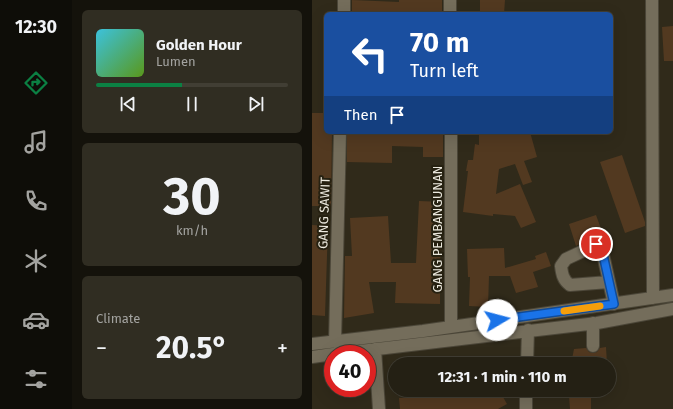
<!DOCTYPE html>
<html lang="en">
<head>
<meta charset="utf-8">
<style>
	:root { --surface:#242014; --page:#302d22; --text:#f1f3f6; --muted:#a3a3a0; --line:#413e34; --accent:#0b8043 }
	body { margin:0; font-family:"Fira Sans",sans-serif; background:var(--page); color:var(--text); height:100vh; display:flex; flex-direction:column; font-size:15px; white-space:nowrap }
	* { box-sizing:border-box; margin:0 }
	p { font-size:13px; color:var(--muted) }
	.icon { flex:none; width:22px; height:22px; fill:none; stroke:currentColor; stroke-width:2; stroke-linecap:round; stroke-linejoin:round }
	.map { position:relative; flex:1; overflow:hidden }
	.sheet { display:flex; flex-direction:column; gap:10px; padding:10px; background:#14120b; width:240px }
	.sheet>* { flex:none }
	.banner { position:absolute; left:12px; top:12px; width:289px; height:122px; border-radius:6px; box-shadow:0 4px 16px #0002,0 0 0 1px var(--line); background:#1a4fa0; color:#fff; overflow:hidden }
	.speed { position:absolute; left:12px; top:345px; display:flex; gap:8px; font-size:20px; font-weight:700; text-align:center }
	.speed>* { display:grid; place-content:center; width:52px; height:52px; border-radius:50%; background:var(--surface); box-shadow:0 4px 16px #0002,0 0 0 1px var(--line); line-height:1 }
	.speed .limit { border:6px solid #d22; background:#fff; color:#111 }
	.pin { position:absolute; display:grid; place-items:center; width:34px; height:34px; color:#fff; margin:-17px; border:2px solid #fff; border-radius:50%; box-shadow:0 1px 4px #0007 }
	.me { position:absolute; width:44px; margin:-22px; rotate:82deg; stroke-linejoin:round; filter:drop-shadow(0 0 3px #0008) }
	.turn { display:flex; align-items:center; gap:14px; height:84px; padding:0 20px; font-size:18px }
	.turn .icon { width:52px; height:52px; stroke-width:2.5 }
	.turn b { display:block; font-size:28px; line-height:34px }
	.then { display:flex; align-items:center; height:38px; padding:0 20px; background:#0003; gap:8px; font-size:15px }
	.big { font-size:30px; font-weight:700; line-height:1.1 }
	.sheet .card { flex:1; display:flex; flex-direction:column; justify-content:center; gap:6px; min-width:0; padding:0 14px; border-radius:6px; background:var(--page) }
	.sheet .dial { align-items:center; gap:0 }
	.dial b { font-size:52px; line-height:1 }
	.song { display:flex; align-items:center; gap:12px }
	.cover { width:48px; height:48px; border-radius:6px; background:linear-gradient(135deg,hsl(190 70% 55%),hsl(90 70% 35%)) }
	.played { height:4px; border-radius:2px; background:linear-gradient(90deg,var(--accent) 45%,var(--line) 45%) }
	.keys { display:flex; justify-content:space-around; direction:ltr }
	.heat { display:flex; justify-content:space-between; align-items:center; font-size:22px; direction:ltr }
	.trip { position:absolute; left:76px; top:357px; width:228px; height:40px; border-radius:20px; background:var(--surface); box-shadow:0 4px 16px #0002,0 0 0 1px var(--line); font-weight:700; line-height:40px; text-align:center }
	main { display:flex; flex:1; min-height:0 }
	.menu { display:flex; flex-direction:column; width:72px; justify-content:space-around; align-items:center; background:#0e0d08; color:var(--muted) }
	.menu .icon { width:28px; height:28px }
	.menu .current { color:var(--accent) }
	.menu b { font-size:18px; color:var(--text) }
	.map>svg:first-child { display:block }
	.building { fill:#523920 }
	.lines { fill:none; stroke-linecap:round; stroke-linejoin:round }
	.minor-casing { stroke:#4b4638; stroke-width:14 }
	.minor { stroke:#746d5b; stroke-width:12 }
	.route-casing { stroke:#114b97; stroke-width:10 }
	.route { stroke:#1a73e8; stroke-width:7 }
	.slow { stroke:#f59e0b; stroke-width:7 }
	.labels { text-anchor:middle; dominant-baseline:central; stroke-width:4; stroke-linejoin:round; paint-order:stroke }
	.street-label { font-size:13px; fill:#ece9de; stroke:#262111 }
</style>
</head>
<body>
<main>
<nav class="menu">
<b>12:30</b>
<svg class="icon current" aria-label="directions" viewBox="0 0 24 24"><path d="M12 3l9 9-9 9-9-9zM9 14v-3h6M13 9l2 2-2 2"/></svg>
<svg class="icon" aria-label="music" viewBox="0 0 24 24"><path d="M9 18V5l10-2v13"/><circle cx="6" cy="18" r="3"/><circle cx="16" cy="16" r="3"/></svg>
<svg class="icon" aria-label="phone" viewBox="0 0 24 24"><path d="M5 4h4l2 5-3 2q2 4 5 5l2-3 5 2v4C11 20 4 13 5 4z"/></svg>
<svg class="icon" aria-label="climate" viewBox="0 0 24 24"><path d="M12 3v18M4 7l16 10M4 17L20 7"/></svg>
<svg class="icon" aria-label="car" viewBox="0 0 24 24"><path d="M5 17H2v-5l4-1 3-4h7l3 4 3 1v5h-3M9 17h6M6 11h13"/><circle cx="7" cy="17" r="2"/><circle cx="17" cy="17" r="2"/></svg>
<svg class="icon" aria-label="filters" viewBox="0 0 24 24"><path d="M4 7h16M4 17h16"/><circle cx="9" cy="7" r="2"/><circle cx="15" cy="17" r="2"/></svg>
</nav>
<section class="sheet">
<div class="card">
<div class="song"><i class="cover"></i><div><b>Golden Hour</b><p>Lumen</p></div></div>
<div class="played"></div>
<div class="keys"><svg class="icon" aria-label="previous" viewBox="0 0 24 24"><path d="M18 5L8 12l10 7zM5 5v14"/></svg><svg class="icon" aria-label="pause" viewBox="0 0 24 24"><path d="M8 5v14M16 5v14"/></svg><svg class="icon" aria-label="next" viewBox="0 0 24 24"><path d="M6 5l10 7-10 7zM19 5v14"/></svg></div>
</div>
<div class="card dial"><b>30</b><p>km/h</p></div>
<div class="card"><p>Climate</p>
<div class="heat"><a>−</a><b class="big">20.5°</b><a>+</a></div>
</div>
</section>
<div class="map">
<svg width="361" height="409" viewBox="0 0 361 409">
	<rect width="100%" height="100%" fill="#302a1a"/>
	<path class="building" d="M40,0L87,2V0H130V14H40Z
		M168,0H193L192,14H168Z
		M361,26V61H352L350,27Z
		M0,113H14V132H20L19,206H0Z
		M35,132H131V157H111V147L80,146V163L35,162Z
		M167,132H218L225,157L212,161L220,182L211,185L203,164L187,169L184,194L208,184L224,222L209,228L203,216L181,214V216L151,212L156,171H154L156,160H161L163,144L167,145Z
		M310,155L333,222V226L313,233L288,162Z
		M107,201L131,202L128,264V304L83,303L84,282H57L62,313L32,318L33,256H40L38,218L76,216L79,263H104Z
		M284,215L292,237L281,238L264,246L257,224Z
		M0,225L16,226L13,316L0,315Z
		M192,248L193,268L224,259L223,256L234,252L239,266L221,272L226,287L204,293L198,276H177L176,307L157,306L158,277H156L155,249Z
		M294,347L295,364H259L262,349L274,348L277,352L281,353L285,352L288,348Z
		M115,390H159L162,397L174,390H187L195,404L186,409H88L87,398L116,397Z
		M257,396H279V409H258Z"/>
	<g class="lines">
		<defs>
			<path id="minor" d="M138,0V14
				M340,0L341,298
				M32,14V0
				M139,132V326
				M297,282L258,285C251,280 250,274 249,266L254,259L284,245L290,250L302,304
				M23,342L28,132
				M0,344L111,331L361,295
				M281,346V323
				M63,349L67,409
				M23,354L285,323L361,309
				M0,357L21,354
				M215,364L216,330
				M214,409V390"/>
		</defs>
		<use href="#minor" class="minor-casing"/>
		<use href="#minor" class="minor"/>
	</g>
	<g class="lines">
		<defs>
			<path id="route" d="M185,320L302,304L290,250L284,244"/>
		</defs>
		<use href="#route" class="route-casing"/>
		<use href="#route" class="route"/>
		<path class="slow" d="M252,311L288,306"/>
	</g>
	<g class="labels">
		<g class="street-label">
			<text transform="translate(12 213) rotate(-88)">GANG SAWIT</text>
			<text transform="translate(125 229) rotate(-90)">GANG PEMBANGUNAN</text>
		</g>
	</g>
</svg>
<div class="speed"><div class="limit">40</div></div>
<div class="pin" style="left:284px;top:244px;background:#d93025"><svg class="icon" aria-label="arrive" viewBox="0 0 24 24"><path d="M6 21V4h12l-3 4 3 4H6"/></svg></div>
<svg class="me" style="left:185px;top:320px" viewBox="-20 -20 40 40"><circle r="19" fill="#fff"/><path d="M0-13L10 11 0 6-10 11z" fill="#1a73e8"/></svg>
<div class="trip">12:31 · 1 min · 110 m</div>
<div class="banner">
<div class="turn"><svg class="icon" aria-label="left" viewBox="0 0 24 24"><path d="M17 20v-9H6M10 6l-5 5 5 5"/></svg><div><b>70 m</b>Turn left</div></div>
<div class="then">Then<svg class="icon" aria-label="arrive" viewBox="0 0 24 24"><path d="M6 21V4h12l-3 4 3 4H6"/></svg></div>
</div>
</div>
</main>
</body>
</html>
